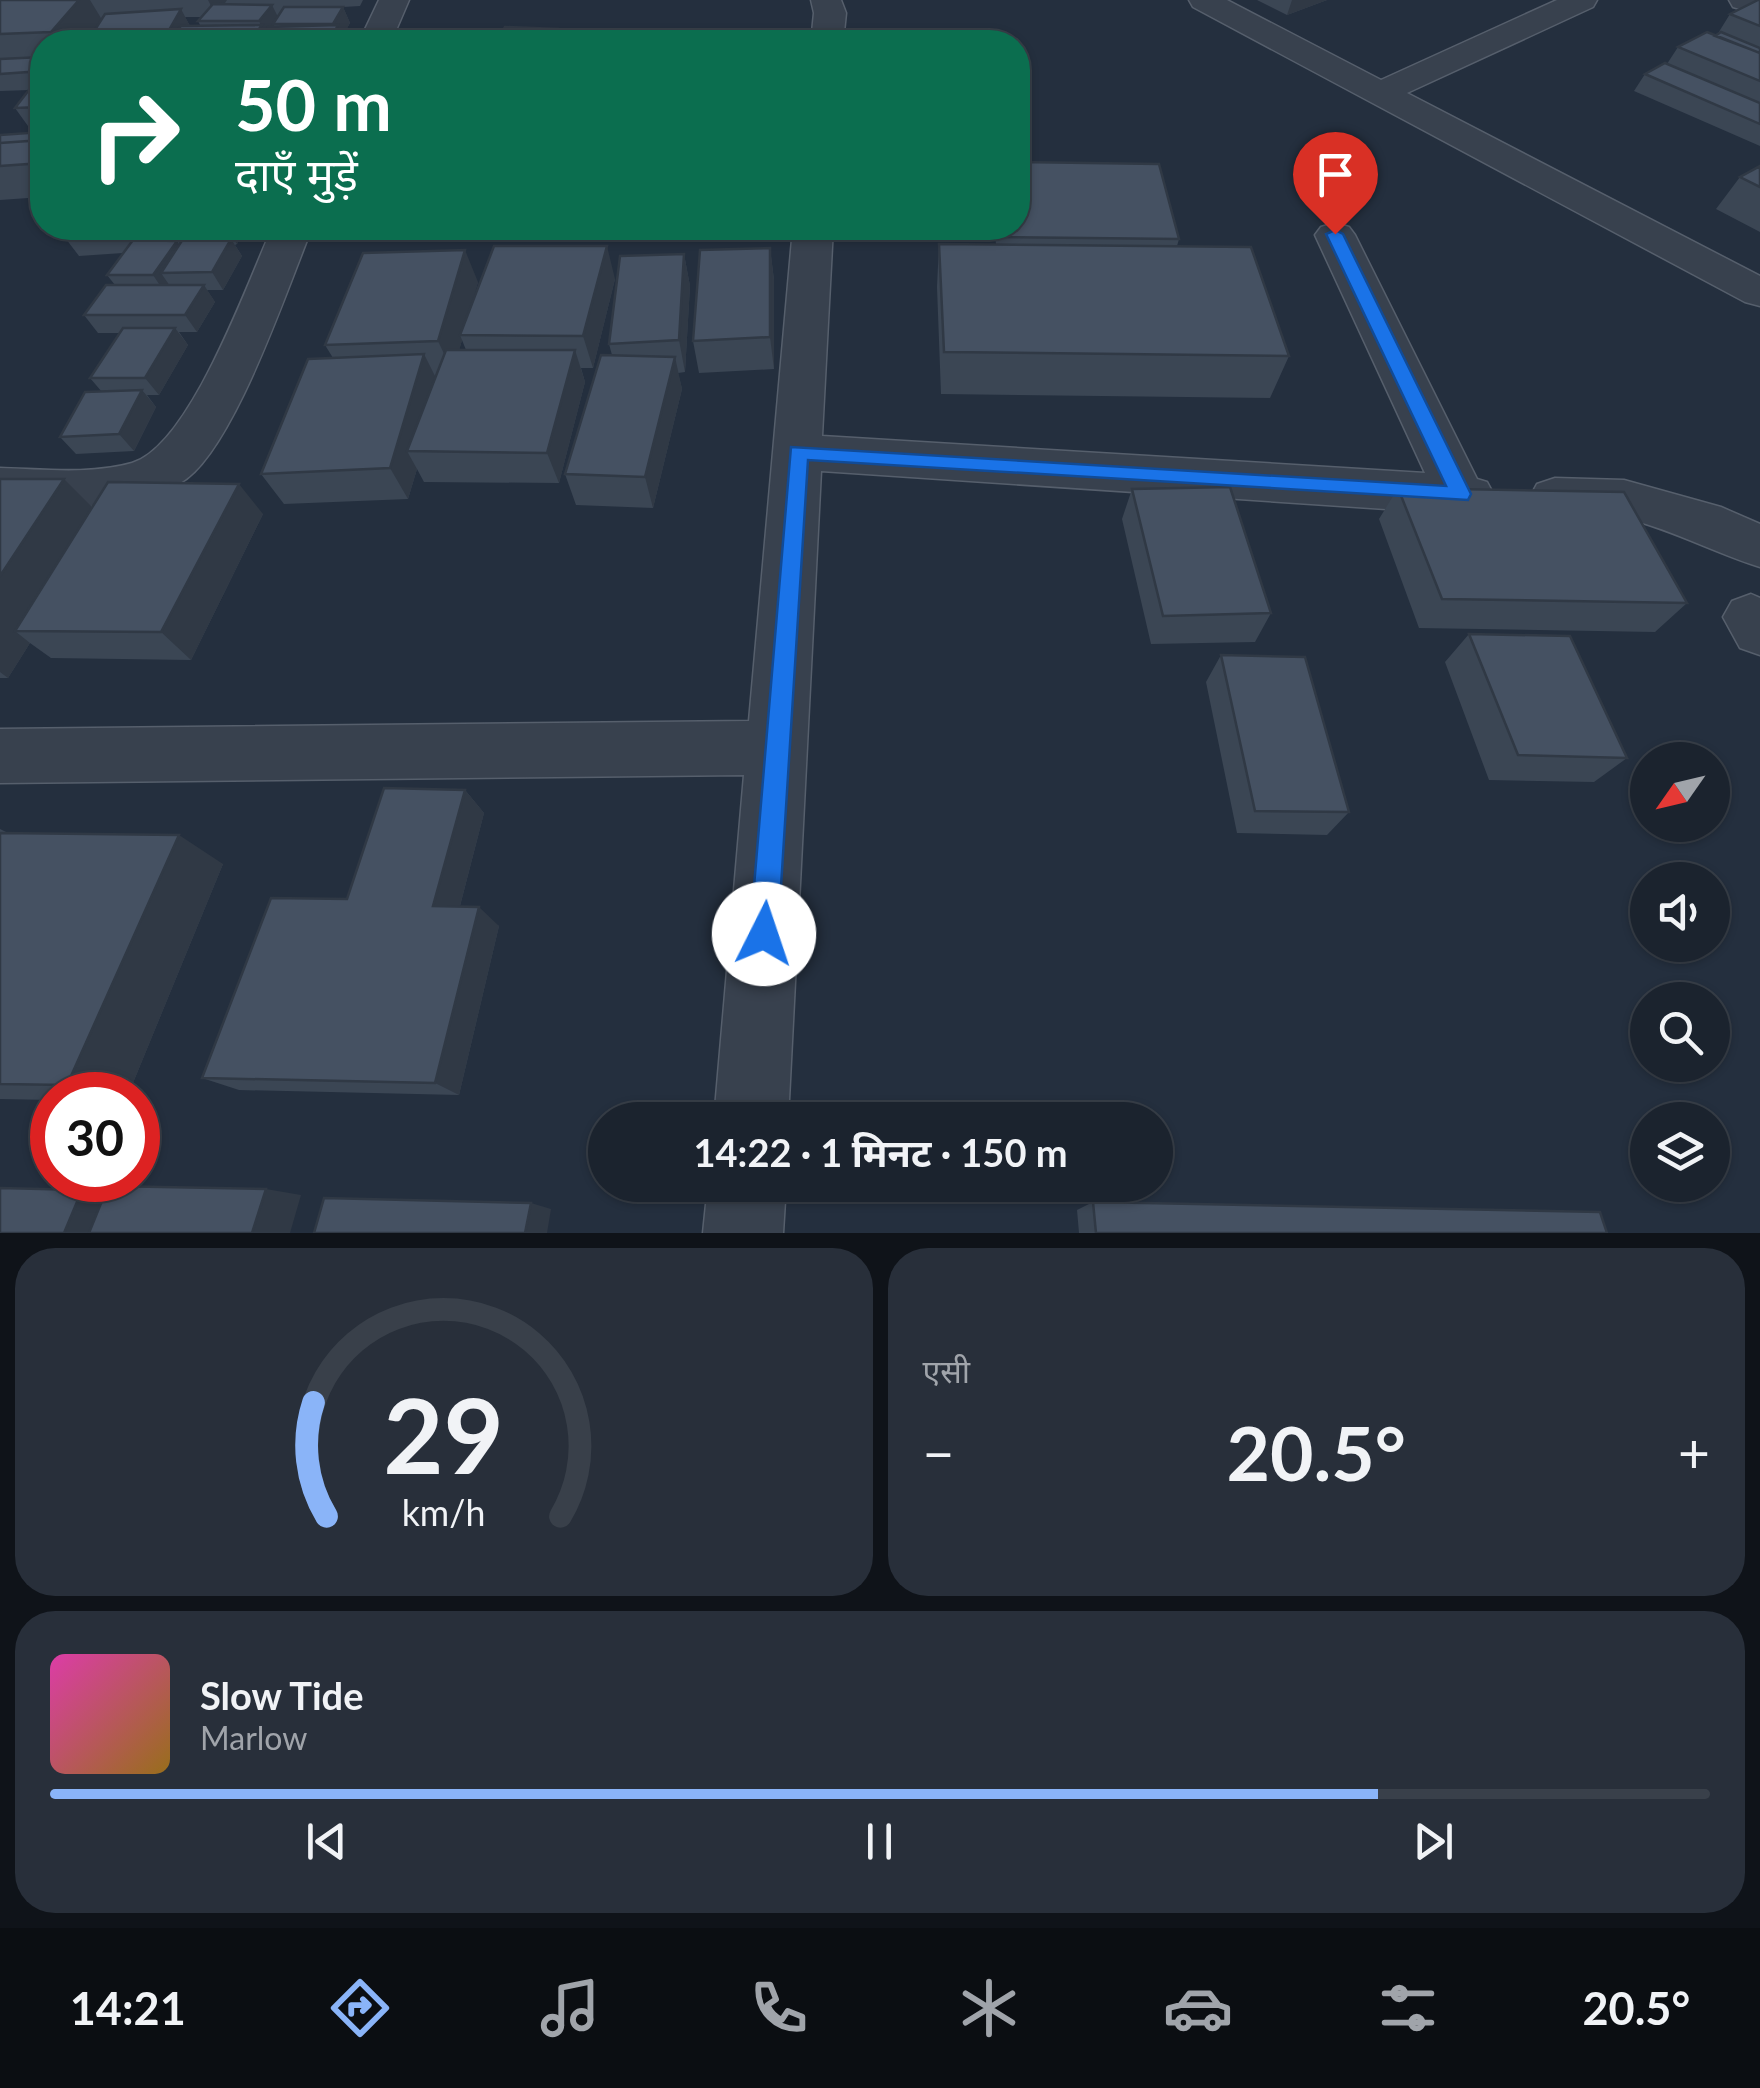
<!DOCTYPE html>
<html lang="hi">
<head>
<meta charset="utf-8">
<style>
	:root { --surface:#1b232e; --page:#282f3a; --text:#f1f3f6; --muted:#a0a4aa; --line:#39404a; --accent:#8ab4f8 }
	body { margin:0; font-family:Lato,"Noto Sans Devanagari",sans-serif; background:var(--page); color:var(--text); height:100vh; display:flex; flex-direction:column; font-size:38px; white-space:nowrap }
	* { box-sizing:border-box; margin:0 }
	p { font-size:32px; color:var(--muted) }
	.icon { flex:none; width:55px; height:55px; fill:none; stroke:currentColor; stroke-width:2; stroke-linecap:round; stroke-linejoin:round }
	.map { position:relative; height:1233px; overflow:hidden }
	.side { display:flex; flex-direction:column; gap:15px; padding:15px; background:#0f1319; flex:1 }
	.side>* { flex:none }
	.guide { position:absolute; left:30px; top:30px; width:1000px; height:210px; border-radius:40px; box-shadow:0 2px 8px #0004,0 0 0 2px var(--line); background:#0b6e4f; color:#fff; overflow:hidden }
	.needle { width:65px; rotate:236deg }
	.fabs { position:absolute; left:1630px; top:742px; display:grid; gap:20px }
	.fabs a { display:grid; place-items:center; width:100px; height:100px; border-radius:50%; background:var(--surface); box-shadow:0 2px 8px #0004,0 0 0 2px var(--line); font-size:50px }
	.speed { position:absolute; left:30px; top:1072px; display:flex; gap:20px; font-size:50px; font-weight:700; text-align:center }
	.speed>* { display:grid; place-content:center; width:130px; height:130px; border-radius:50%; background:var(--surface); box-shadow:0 2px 8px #0004,0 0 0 2px var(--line); line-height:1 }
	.speed .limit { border:15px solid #d22; background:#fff; color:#111 }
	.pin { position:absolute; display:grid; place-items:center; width:85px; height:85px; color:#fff; margin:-102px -42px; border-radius:50% 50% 50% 0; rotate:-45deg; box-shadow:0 0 10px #0007 }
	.pin .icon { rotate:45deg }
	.me { position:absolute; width:110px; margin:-55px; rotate:4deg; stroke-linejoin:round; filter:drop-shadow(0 0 8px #0008) }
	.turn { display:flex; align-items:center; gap:35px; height:210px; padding:0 40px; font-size:45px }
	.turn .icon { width:130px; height:130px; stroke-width:2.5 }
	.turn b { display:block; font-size:70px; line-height:85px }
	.big { font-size:75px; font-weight:700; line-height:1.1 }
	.side .tile { flex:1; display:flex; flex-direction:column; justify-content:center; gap:15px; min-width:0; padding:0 35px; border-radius:40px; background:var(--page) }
	.side .dial { align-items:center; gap:0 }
	.dial svg { height:260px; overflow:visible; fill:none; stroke:var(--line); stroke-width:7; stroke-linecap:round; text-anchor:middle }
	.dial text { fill:var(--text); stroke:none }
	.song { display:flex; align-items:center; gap:30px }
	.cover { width:120px; height:120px; border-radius:15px; background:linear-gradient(135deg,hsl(320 70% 55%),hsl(40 70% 35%)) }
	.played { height:10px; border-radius:5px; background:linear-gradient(90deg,var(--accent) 80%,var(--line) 80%) }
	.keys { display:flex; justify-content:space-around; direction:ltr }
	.heat { display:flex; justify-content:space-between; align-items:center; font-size:55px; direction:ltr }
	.side .tiles { flex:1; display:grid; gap:15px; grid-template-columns:1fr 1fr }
	.tile:last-child { grid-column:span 2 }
	.trip { position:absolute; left:588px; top:1102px; width:585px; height:100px; border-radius:50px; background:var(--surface); box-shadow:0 2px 8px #0004,0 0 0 2px var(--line); font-weight:700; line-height:100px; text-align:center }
	.tab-bar { display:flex; height:160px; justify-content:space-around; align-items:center; background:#0b0e12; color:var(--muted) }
	.tab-bar .icon { width:70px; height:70px }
	.tab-bar .selected { color:var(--accent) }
	.tab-bar b { font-size:45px; color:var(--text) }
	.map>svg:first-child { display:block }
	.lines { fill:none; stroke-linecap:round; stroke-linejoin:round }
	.minor-casing { stroke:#565f6c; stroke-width:3 }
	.minor { fill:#38414e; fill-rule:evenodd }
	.wall { fill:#3b4654; fill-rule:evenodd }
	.shaded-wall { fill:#303945 }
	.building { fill:#455162; stroke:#303945; stroke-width:2.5 }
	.route { fill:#1a73e8; stroke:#114b97; stroke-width:2.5 }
</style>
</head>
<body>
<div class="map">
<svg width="1760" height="1233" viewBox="0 0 1760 1233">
	<rect width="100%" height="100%" fill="#242f3e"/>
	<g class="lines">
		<defs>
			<path id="minor" d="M379,0H409L391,42H359Z
				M811,0H841L846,13L843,42H811L814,13Z
				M1189,0H1227L1381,80L1557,0H1597L1593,7L1407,93L1760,276V306L1745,302L1193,7Z
				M1729,0H1760V15L1733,7Z
				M1335,223L1349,227L1355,235L1477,479L1487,482L1494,495L1487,508L1460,514L821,471L788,1120H714L744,775L0,783V729L749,721L793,228H833L822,436L1425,473L1315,235L1321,227Z
				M272,228H312C288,286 232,455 180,483C126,513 59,506 0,506V468C42,469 90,475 132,463C190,446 247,284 272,228Z
				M1555,478L1624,480L1721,507L1760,524V567C1715,553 1675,531 1629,519C1599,512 1567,520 1537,510L1530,497L1537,484Z
				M1751,594L1760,598V655L1740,648L1723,617L1732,601Z
				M708,1185H786L783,1233H703Z"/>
		</defs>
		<use href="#minor" class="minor-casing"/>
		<use href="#minor" class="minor"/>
	</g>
	<path class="wall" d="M0,0H363L360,6L343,7L350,23L342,37L344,42H42V71L0,74ZM185,17H201L198,21L200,25L190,26Z
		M1257,0H1327L1287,15Z
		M1760,0V146L1634,91L1645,74L1667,64L1678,47L1717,35L1730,14Z
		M42,71V197L0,200V135L33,133L15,108L30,90L0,91V74Z
		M1760,166V232L1716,209L1740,177Z
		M73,228H246L237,244L235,245L242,256L223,290H207L215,302L197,332H179L188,345L159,395H147L156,407L134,451L76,454L60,437L102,392L90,378L120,333H98L84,315L115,285L107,275L123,253L79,256L66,239Z
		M994,228H1018L1179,239L1177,246L1289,356L1270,398L941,394L937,287L939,244H996Z
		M770,248L774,280V369L699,373L693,341Z
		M684,254L690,286L685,372L678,373L682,389L653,508L576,505L565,474L612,355L609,344Z
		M615,279L593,368H581L585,382L559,483L424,482L417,469L408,499L284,504L261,474L333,358L325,345L478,282L471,305ZM462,340L466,350H459Z
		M0,479L92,507L263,514L191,660L51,658L30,643L8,678H0Z
		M1398,488L1687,603L1655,632L1419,628L1379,519Z
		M1132,489L1271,613L1255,642L1151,644L1122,519Z
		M1469,634L1627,758L1594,782L1489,780L1445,662Z
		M1221,655L1349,812L1327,835L1237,833L1206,682Z
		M465,790L484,813L460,906L499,926L459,1095L239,1090L202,1078L347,899Z
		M0,829L8,833L223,864L128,1095H52V1100L0,1099Z
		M1093,1202L1607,1233H1079L1077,1210Z"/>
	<path class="shaded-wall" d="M79,0H90L104,23L91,36L92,38L88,42H58L51,32Z
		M208,0H227L216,16Z
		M1292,0H1327L1287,15Z
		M272,5L280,21L273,24L275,27L269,42H249L261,26L259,21Z
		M343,7L350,23L342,37L345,42H329L336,29L333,24Z
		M181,9L190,26L176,42L169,30Z
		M557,29L561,42H549Z
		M135,228H156L146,230L151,237L144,251L132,234Z
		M227,228H246L237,244Z
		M231,239L242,256L223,290L212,272Z
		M177,241L188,258L161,273L170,286L165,293L153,275Z
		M607,246L615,279L593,368L583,336Z
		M770,248L774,280V369L770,337Z
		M465,250L478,282L463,335H460L462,340L453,373L438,341Z
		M684,254L690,286L685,372L679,340Z
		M204,285L215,302L197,332L185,315Z
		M175,328L188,345L159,395L145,378Z
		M575,350L585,382L559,483L547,453Z
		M424,354L440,386L407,451L417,469L408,499L390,468Z
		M675,357L682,389L653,508L645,477Z
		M142,390L156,407L134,451L119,434Z
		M64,479L105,520L15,631L30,643L8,678L0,672V576Z
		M239,484L263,514L191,660L161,632Z
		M465,790L484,813L455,925L433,906Z
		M179,835L223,864L128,1095H104L67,1085Z
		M479,907L499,926L459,1095L435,1083Z
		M266,1189L301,1195L290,1233H252Z
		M82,1190L128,1196L113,1233H64Z
		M531,1203L551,1209L547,1233H525Z"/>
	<path class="building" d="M0,0H79L51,32L0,34Z
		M1758,0H1760V26L1730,14Z
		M213,4L272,5L259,21H198Z
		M284,7H343L333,24H273Z
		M181,9L169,30L91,36L105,14Z
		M262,25L249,42H167L181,26Z
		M338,25L329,42H258L268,27Z
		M505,27L557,29L549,42H495Z
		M1707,32L1760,53V81L1678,47Z
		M1721,32L1760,48V53L1715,36Z
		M165,37L162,42H84L85,41Z
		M42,57V71L0,74V59Z
		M1665,63L1760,103V124L1645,74Z
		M42,73V107L15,108Z
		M42,132V140L0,143V135Z
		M42,140V163L0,166V143Z
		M1018,162L1159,164L1179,239L1002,237L1001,228H1018Z
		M1760,166V187L1740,177Z
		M73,228H135L132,234L66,239Z
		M147,228H215L146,230Z
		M183,239H231L212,272L161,273Z
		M133,240L177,241L153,275H107Z
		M939,244L1251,247L1289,356L944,352Z
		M494,246H607L583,336L460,335Z
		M770,248V337L693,341L700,250Z
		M465,250L438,341L325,345L363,253Z
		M684,254L679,340L609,344L620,256Z
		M106,285H204L185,315H84Z
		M123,328H175L145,378H90Z
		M446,350H575L547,453L407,451Z
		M424,354L390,468L261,474L308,359Z
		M601,355L675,357L645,477L565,474Z
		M142,390L119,434L60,437L85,392Z
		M0,479H64L0,576Z
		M108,482L239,484L161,632L15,631Z
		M1230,487L1271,613L1163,616L1132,489Z
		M1398,488L1624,492L1687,603L1442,599Z
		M1469,634L1570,636L1627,758L1518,755Z
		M1221,655L1305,657L1349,812L1255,811Z
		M384,788L465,790L433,906L479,907L435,1083L202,1078L271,898L347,899Z
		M0,833L179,835L67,1085L0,1084Z
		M108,1186L266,1189L252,1233H89Z
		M0,1188L82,1190L64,1233H0Z
		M324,1198L531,1203L525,1233H314Z
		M1093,1202L1600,1212L1607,1233H1096Z"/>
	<path class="route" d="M1335,230L1343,234L1471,494L1468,500L808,460L778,934L774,944L764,948L754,944L750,934L791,447L1446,486L1326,234Z"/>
</svg>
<div class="fabs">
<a><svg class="needle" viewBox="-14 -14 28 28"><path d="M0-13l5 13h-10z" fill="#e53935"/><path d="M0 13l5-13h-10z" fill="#a0a4aa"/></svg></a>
<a><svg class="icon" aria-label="sound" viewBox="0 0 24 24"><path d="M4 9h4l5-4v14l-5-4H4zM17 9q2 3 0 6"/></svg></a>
<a><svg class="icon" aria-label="search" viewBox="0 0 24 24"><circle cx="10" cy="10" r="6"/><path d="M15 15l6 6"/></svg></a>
<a><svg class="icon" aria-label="layers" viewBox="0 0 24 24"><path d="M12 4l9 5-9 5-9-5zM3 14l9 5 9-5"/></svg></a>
</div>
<div class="speed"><div class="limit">30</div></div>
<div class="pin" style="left:1335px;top:234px;background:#d93025"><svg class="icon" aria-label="arrive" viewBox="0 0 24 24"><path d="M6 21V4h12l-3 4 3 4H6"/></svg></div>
<svg class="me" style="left:764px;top:934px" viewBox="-20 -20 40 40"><circle r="19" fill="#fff"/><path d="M0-13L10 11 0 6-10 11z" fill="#1a73e8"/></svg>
<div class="trip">14:22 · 1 मिनट · 150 m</div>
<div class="guide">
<div class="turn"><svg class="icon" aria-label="right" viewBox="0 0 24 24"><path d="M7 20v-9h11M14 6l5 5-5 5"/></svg><div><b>50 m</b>दाएँ मुड़ें</div></div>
</div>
</div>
<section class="side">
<div class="tiles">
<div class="tile dial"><svg viewBox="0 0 100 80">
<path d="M14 69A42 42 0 1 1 86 69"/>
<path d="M14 69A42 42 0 0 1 10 34" stroke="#8ab4f8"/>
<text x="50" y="56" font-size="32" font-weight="700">29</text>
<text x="50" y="72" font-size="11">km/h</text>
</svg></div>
<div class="tile"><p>एसी</p>
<div class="heat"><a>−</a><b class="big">20.5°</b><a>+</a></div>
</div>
<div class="tile">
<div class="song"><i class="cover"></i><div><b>Slow Tide</b><p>Marlow</p></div></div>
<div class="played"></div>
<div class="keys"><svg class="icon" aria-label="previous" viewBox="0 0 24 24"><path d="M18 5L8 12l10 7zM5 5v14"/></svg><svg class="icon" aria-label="pause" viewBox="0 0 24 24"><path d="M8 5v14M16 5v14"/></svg><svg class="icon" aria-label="next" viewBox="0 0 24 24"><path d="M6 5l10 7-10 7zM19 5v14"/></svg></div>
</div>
</div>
</section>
<nav class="tab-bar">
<b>14:21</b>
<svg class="icon selected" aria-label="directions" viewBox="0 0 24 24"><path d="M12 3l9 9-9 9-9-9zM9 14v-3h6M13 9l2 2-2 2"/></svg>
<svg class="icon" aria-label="music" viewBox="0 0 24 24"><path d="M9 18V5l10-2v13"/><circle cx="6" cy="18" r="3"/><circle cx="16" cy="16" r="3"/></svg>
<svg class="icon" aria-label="phone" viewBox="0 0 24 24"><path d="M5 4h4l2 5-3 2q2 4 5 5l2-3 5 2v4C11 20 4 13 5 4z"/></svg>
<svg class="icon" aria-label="climate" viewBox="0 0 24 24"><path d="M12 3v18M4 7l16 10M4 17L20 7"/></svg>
<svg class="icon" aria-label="car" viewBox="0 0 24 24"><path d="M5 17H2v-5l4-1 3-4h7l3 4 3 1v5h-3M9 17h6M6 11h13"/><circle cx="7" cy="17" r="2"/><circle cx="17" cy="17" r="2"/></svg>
<svg class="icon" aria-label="filters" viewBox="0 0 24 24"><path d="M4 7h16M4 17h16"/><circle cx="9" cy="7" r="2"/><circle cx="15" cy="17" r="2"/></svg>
<b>20.5°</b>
</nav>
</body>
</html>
